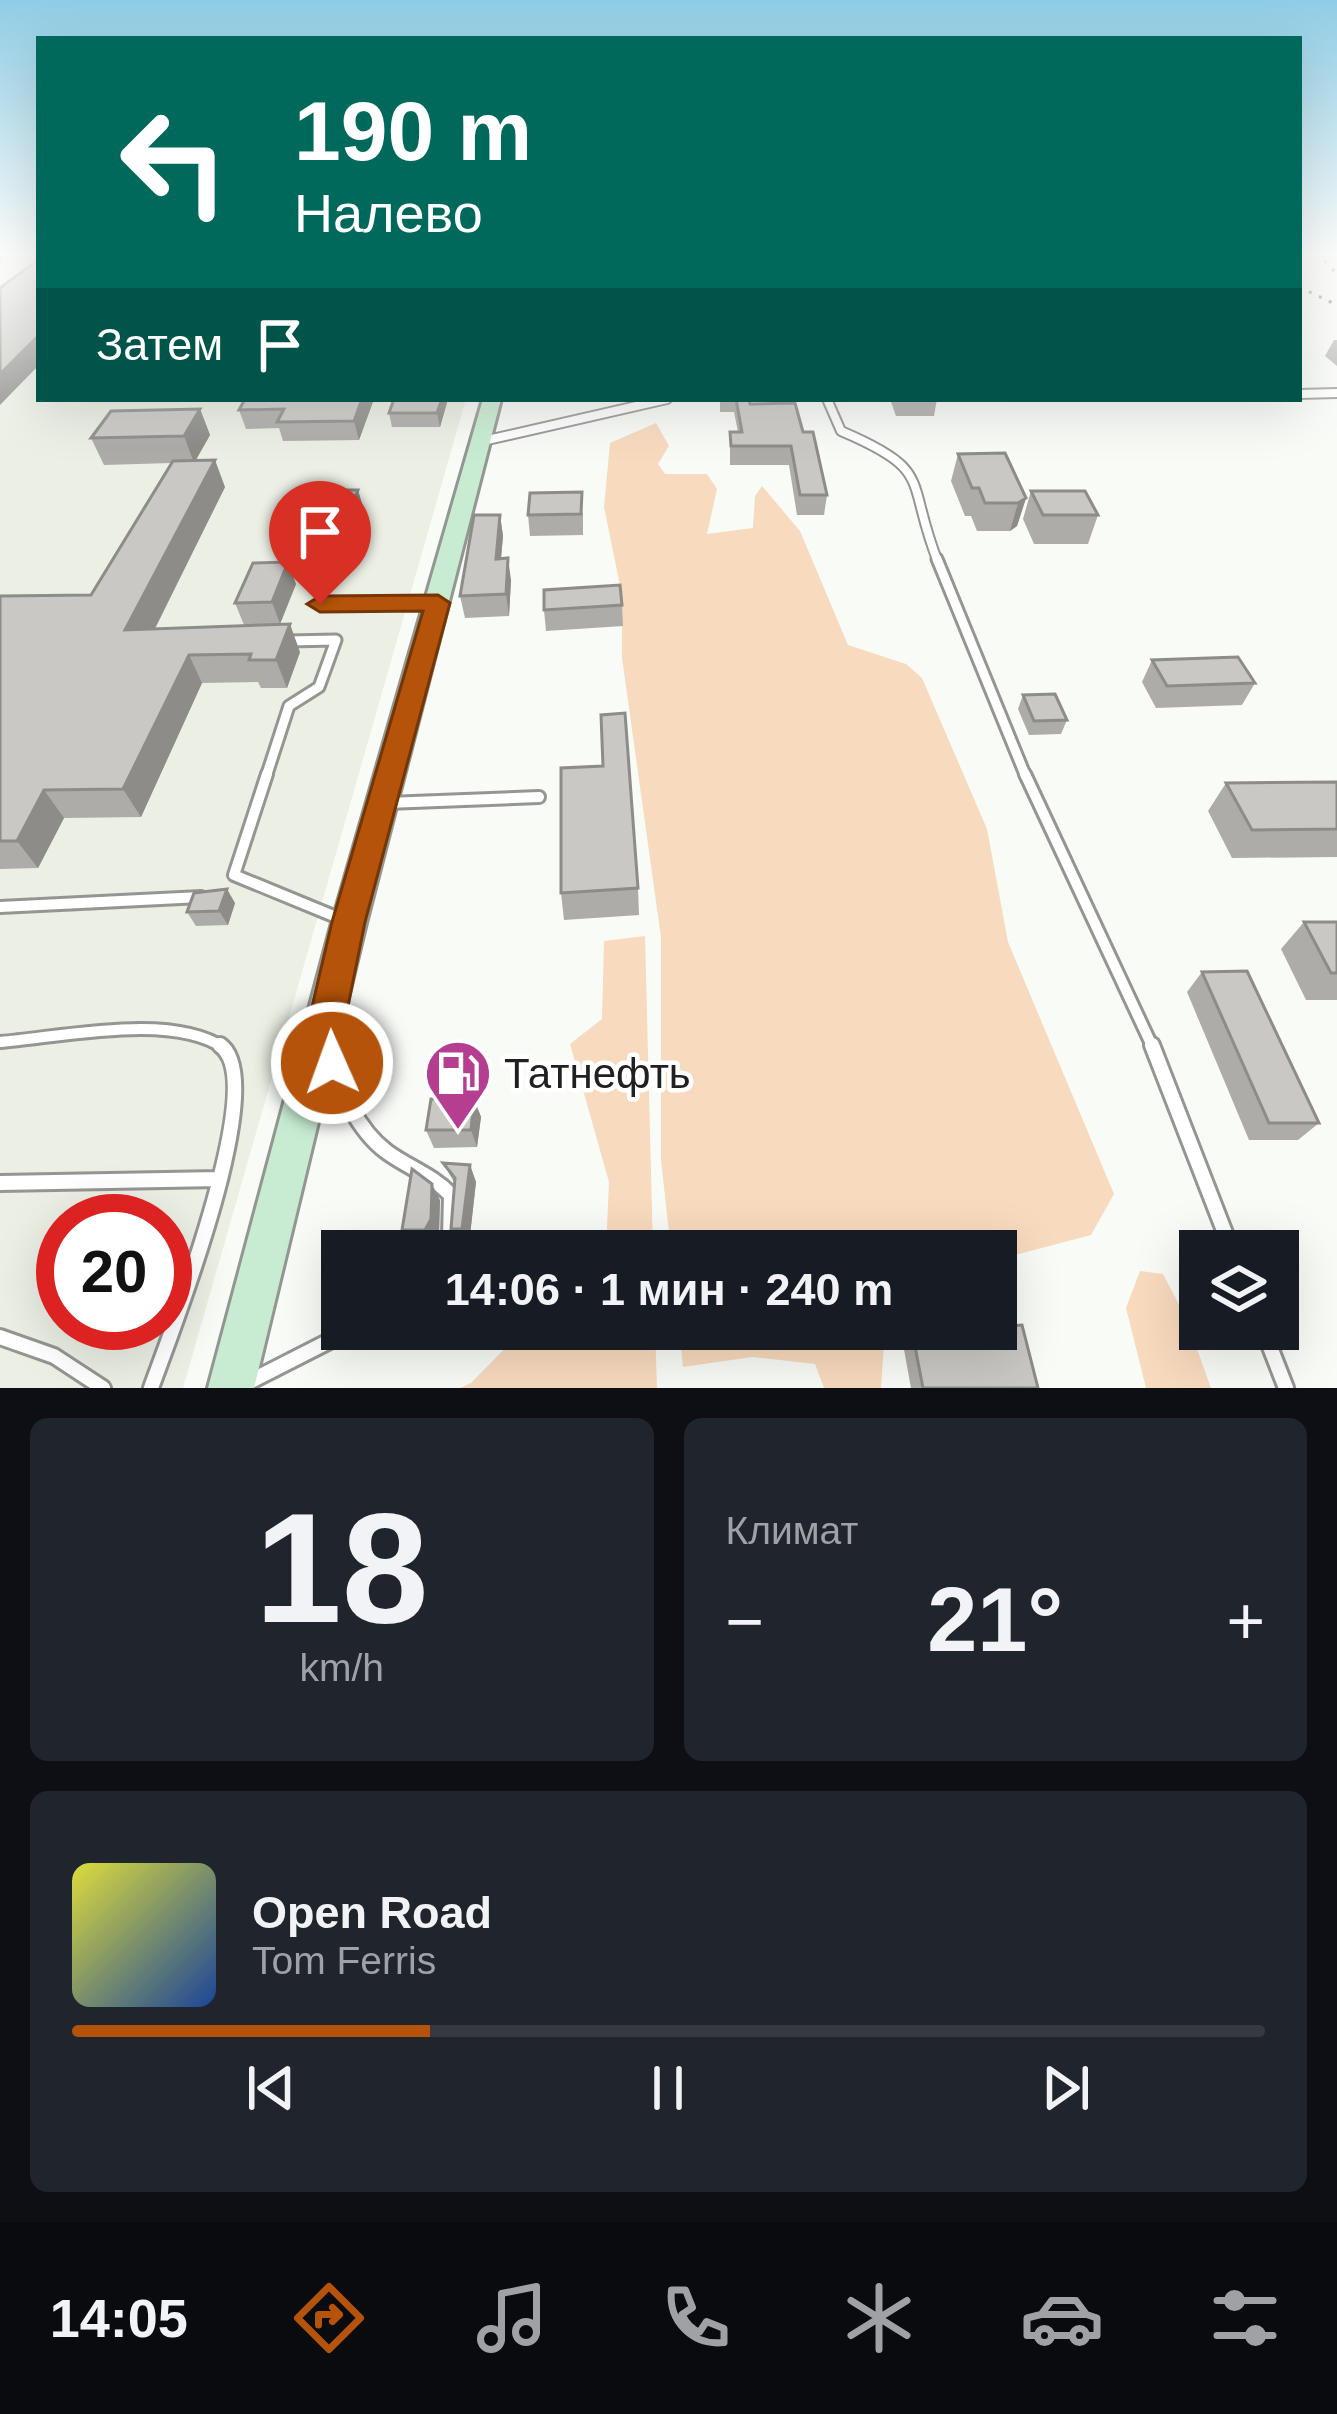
<!DOCTYPE html>
<html lang="ru">
<head>
<meta charset="utf-8">
<style>
	:root { --surface:#171b24; --page:#20242c; --text:#f1f3f6; --muted:#9ea1a6; --line:#363941; --accent:#b45309 }
	body { margin:0; font-family:Arial,sans-serif; background:var(--page); color:var(--text); height:100vh; display:flex; flex-direction:column; font-size:45px; white-space:nowrap }
	* { box-sizing:border-box; margin:0 }
	p { font-size:39px; color:var(--muted) }
	.icon { flex:none; width:66px; height:66px; fill:none; stroke:currentColor; stroke-width:2; stroke-linecap:round; stroke-linejoin:round }
	.map { position:relative; height:1388px; overflow:hidden }
	.sheet { display:flex; flex-direction:column; gap:30px; padding:30px; background:#0d0f14; flex:1 }
	.sheet>* { flex:none }
	.hud { position:absolute; left:36px; top:36px; width:1266px; height:366px; border-radius:0px; box-shadow:0 12px 48px #0002; background:#00695c; color:#fff; overflow:hidden }
	.fabs { position:absolute; left:1179px; top:1230px; display:grid; gap:24px }
	.fabs a { display:grid; place-items:center; width:120px; height:120px; border-radius:0px; background:var(--surface); box-shadow:0 12px 48px #0002; font-size:60px }
	.speed { position:absolute; left:36px; top:1194px; display:flex; gap:24px; font-size:60px; font-weight:700; text-align:center }
	.speed>* { display:grid; place-content:center; width:156px; height:156px; border-radius:50%; background:var(--surface); box-shadow:0 12px 48px #0002; line-height:1 }
	.speed .limit { border:18px solid #d22; background:#fff; color:#111 }
	.pin { position:absolute; display:grid; place-items:center; width:102px; height:102px; color:#fff; margin:-123px -51px; border-radius:50% 50% 50% 0; rotate:-45deg; box-shadow:0 0 12px #0007 }
	.pin .icon { rotate:45deg }
	.me { position:absolute; width:132px; margin:-66px; rotate:358deg; stroke-linejoin:round; filter:drop-shadow(0 0 9px #0008) }
	.turn { display:flex; align-items:center; gap:42px; height:252px; padding:0 60px; font-size:54px }
	.turn .icon { width:156px; height:156px; stroke-width:2.5 }
	.turn b { display:block; font-size:84px; line-height:102px }
	.then { display:flex; align-items:center; height:114px; padding:0 60px; background:#0003; gap:24px; font-size:45px }
	.big { font-size:90px; font-weight:700; line-height:1.1 }
	.sheet .tile { flex:1; display:flex; flex-direction:column; justify-content:center; gap:18px; min-width:0; padding:0 42px; border-radius:18px; background:var(--page) }
	.sheet .dial { align-items:center; gap:0 }
	.dial b { font-size:156px; line-height:1 }
	.song { display:flex; align-items:center; gap:36px }
	.cover { width:144px; height:144px; border-radius:18px; background:linear-gradient(135deg,hsl(60 70% 55%),hsl(220 70% 35%)) }
	.played { height:12px; border-radius:6px; background:linear-gradient(90deg,var(--accent) 30%,var(--line) 30%) }
	.keys { display:flex; justify-content:space-around; direction:ltr }
	.heat { display:flex; justify-content:space-between; align-items:center; font-size:66px; direction:ltr }
	.sheet .tiles { flex:1; display:grid; gap:30px; grid-template-columns:1fr 1fr }
	.tile:last-child { grid-column:span 2 }
	.trip { position:absolute; left:321px; top:1230px; width:696px; height:120px; border-radius:0px; background:var(--surface); box-shadow:0 12px 48px #0002; font-weight:700; line-height:120px; text-align:center }
	.menu { display:flex; height:192px; justify-content:space-around; align-items:center; background:#090b0e; color:var(--muted) }
	.menu .icon { width:84px; height:84px }
	.menu .on { color:var(--accent) }
	.menu b { font-size:54px; color:var(--text) }
	.map>svg:first-child { display:block }
	.built { fill:#ebefe4; fill-rule:evenodd }
	.green { fill:#f8dabe }
	.lines { fill:none; stroke-linecap:round; stroke-linejoin:round }
	.lane-far3-casing { stroke:#949692; stroke-width:12 }
	.lane-far2-casing { stroke:#949692; stroke-width:15 }
	.lane-far1-casing { stroke:#949692; stroke-width:16 }
	.lane-casing { stroke:#949692; stroke-width:20 }
	.secondary-casing { stroke:#949692; stroke-width:6 }
	.lane-far3 { stroke:#fff; stroke-width:8 }
	.lane-far2 { stroke:#fff; stroke-width:9 }
	.lane-far1 { stroke:#fff; stroke-width:10 }
	.lane { stroke:#fff; stroke-width:14 }
	.secondary { fill:#c7ecd2; fill-rule:evenodd }
	.rail { stroke:#373735; stroke-width:3; stroke-dasharray:3 8; stroke-linecap:butt }
	.wall { fill:#adaca9 }
	.shaded-wall { fill:#8d8c89 }
	.building { fill:#c9c8c4; stroke:#8d8c89; stroke-width:3 }
	.route { fill:#b45309; stroke:#753606; stroke-width:3 }
	.labels { text-anchor:middle; dominant-baseline:central; stroke-width:9; stroke-linejoin:round; paint-order:stroke }
	.near-poi-label { font-size:42px; fill:#20201f; stroke:#fff; text-anchor:start }
</style>
</head>
<body>
<div class="map">
<svg width="1337" height="1388" viewBox="0 0 1337 1388">
	<rect width="100%" height="100%" fill="#f9fbf7"/>
	<path class="built" d="M0,325L39,326V399H466L183,1388H0ZM63,1221H165V1323H63Z"/>
	<path class="green" d="M656,423L669,446L658,464L665,474H707L717,489L707,534L753,528L755,496L762,486L800,531L848,645L906,664L922,678L987,829L1008,942L1114,1194L1091,1235L996,1260V1251H671L661,1160V937L622,658V595L604,507L610,443Z
		M645,936L653,1251H606L609,1182L570,1044L602,1019L604,941Z
		M1140,1271L1163,1274L1186,1318L1211,1388H1146L1126,1308Z
		M524,1329H655L657,1388H460L471,1383Z
		M679,1329H885L881,1388H824L815,1364L752,1357L683,1367Z"/>
	<g class="lines">
		<defs>
			<path id="lane-far3" d="M1299,394L1337,393
				M827,399L841,431C935,471 905,479 938,562
				M483,441L667,399"/>
			<path id="lane-far2" d="M937,559L1026,777
				M319,604L434,603
				M266,777L289,706L319,687L336,640L288,641"/>
			<path id="lane-far1" d="M267,774L234,875L341,919
				M1025,774L1153,1048
				M387,803L539,797
				M0,907L201,897
				M0,1042C62,1037 172,1012 224,1048"/>
			<path id="lane" d="M1152,1045L1232,1251
				M329,1054C341,1090 356,1129 387,1152C409,1168 432,1175 451,1195L450,1237L443,1251
				M0,1183L219,1179
				M1263,1329L1286,1388
				M0,1337L54,1356L103,1388
				M247,1383L353,1329
				M151,1388C170,1335 271,1081 220,1045"/>
			<path id="secondary" d="M483,399H501L366,923L254,1388H208L332,923Z"/>
		</defs>
		<use href="#lane-far3" class="lane-far3-casing"/>
		<use href="#lane-far2" class="lane-far2-casing"/>
		<use href="#lane-far1" class="lane-far1-casing"/>
		<use href="#lane" class="lane-casing"/>
		<use href="#secondary" class="secondary-casing"/>
		<use href="#lane-far3" class="lane-far3"/>
		<use href="#lane-far2" class="lane-far2"/>
		<use href="#lane-far1" class="lane-far1"/>
		<use href="#lane" class="lane"/>
		<use href="#secondary" class="secondary"/>
		<path class="rail" d="M1317,253L1337,274
			M1299,287L1337,305"/>
	</g>
	<path class="wall" d="M1334,340H1337V366L1325,356Z
		M245,399H374L359,440L283,441L279,428L246,429L239,410Z
		M394,399H448L440,427H392L389,413Z
		M720,399H749L750,404L803,432L827,495L824,515H797L789,465H730V432H738L734,412H720Z
		M890,399H937L934,416H896Z
		M200,409L210,435L196,460L225,487L155,629L300,652L287,688H261L258,682L202,683L141,817L64,818L38,868L0,869V596L91,595L171,463L104,465L91,438Z
		M958,454L1026,498L1017,526L1010,531H977L971,516H965L951,481Z
		M358,490L364,511L336,579H303L296,557Z
		M1031,491L1098,515L1088,544H1034L1023,519Z
		M583,513V535L530,536L528,515Z
		M500,515L503,536L501,559L511,580L509,616L465,618L460,596Z
		M296,584L280,624L244,625L235,603Z
		M622,605L623,626L546,631L544,610Z
		M1152,660L1255,683L1242,705L1156,708L1142,682Z
		M1023,695L1067,720L1061,734L1029,735L1018,709Z
		M603,766L638,888L639,915L564,920L561,893Z
		M1337,782V857L1232,858L1208,811L1226,783Z
		M235,903L228,925L196,926L187,912Z
		M1304,922H1337V1000H1306L1281,949Z
		M1202,972L1319,1123L1298,1140H1249L1187,992Z
		M474,1099L481,1117L477,1147L434,1148L426,1130Z
		M443,1163L470,1165L476,1182L469,1244H459L451,1229L455,1184Z
		M440,1200L439,1234L434,1245H411L402,1230Z
		M912,1331L1038,1388H911L903,1344Z"/>
	<path class="shaded-wall" d="M0,253H8L0,264Z
		M39,335V365L0,405V374Z
		M362,399H374L359,440L354,421Z
		M442,399H448L440,427L437,413Z
		M200,409L210,435L194,463L184,436Z
		M215,460L225,487L140,658L125,630Z
		M358,490L364,511L336,579L330,558Z
		M1026,498L1017,526L1010,531L1018,503Z
		M500,515L503,536L499,580L496,559Z
		M508,558L511,580L509,616L506,594Z
		M288,562L296,584L280,624L272,602Z
		M290,624L300,652L287,688L276,660Z
		M189,655L202,683L141,817L123,789Z
		M44,790L64,818L38,868L17,841Z
		M227,889L235,903L228,925L219,911Z
		M474,1099L481,1117L477,1147L471,1130Z
		M470,1165L476,1182L469,1244L462,1229Z
		M432,1184L440,1200L439,1234L434,1245L425,1230Z"/>
	<path class="building" d="M39,259V335L0,374V288Z
		M245,399H362L354,421L277,422L284,409L239,410Z
		M394,399H442L437,413H389Z
		M736,399H749L750,404L795,403L803,432H813L827,495H800L791,446H731L730,432H742Z
		M200,409L184,436L91,438L111,411Z
		M1005,453L1026,498L1018,503H985L979,488H972L958,454Z
		M215,460L125,630L290,624L276,660H249L251,654L189,655L123,789L44,790L17,841H0V596L91,595L173,461Z
		M327,490H358L330,558L296,557Z
		M1031,491H1085L1098,515H1043Z
		M582,492L581,514L528,515L530,493Z
		M474,515H500L496,559L508,558L506,594L460,596Z
		M288,562L272,602L235,603L253,563Z
		M620,585L622,605L544,610V590Z
		M1238,657L1255,683L1167,686L1152,660Z
		M1055,694L1067,720L1034,721L1023,695Z
		M625,713L638,888L561,893V768L603,766L601,715Z
		M1337,782V829L1252,830L1226,783Z
		M227,889L219,911L187,912L194,893Z
		M1304,922H1337V973H1331Z
		M1247,971L1319,1123H1269L1202,972Z
		M431,1099H474L471,1130H426Z
		M443,1163L470,1165L462,1229H451L455,1178Z
		M412,1169L432,1184L431,1219L425,1230H402Z
		M1022,1325L1038,1388H923L912,1331L996,1329V1327Z"/>
	<linearGradient id="sky" x2="0" y2="1"><stop stop-color="#8fcde5"/><stop offset="0.57" stop-color="#fcfdfb"/><stop offset="1" stop-color="#fcfdfb" stop-opacity="0"/></linearGradient>
	<rect width="1337" height="447" fill="url(#sky)"/>
	<path class="route" d="M438,595L450,603L365,922L342,1036L351,1063L345,1076L332,1081L318,1076L305,1036L332,922L423,611L320,612L307,604L320,596Z"/>
	<defs>
		<symbol id="fuel-pin" viewBox="-11 -11 22 30"><path d="M0 17L-7.5 6A9.5 9.5 0 1 1 7.5 6Z" fill="#b63e91" stroke="#fff"/><path d="M-5.5-6h7V0h2V4h1.3V-2.5L3-4.5l.8-.8L6-3V5H2.5V1h-1V6h-7ZM-4.2-4.7v3.2H.2V-4.7Z" fill="#fff"/></symbol>
	</defs>
	<g fill-rule="evenodd">
		<use href="#fuel-pin" x="420" y="1035" width="76" height="104"/>
	</g>
	<g class="labels">
		<g class="near-poi-label">
			<text x="504" y="1073">Татнефть</text>
		</g>
	</g>
</svg>
<div class="fabs">
<a><svg class="icon" aria-label="layers" viewBox="0 0 24 24"><path d="M12 4l9 5-9 5-9-5zM3 14l9 5 9-5"/></svg></a>
</div>
<div class="speed"><div class="limit">20</div></div>
<div class="pin" style="left:320px;top:604px;background:#d93025"><svg class="icon" aria-label="arrive" viewBox="0 0 24 24"><path d="M6 21V4h12l-3 4 3 4H6"/></svg></div>
<svg class="me" style="left:332px;top:1063px" viewBox="-20 -20 40 40"><circle r="17" fill="#b45309" stroke="#fff" stroke-width="3"/><path d="M0-11L8 9 0 5-8 9z" fill="#fff"/></svg>
<div class="trip">14:06 · 1 мин · 240 m</div>
<div class="hud">
<div class="turn"><svg class="icon" aria-label="left" viewBox="0 0 24 24"><path d="M17 20v-9H6M10 6l-5 5 5 5"/></svg><div><b>190 m</b>Налево</div></div>
<div class="then">Затем<svg class="icon" aria-label="arrive" viewBox="0 0 24 24"><path d="M6 21V4h12l-3 4 3 4H6"/></svg></div>
</div>
</div>
<section class="sheet">
<div class="tiles">
<div class="tile dial"><b>18</b><p>km/h</p></div>
<div class="tile"><p>Климат</p>
<div class="heat"><a>−</a><b class="big">21°</b><a>+</a></div>
</div>
<div class="tile">
<div class="song"><i class="cover"></i><div><b>Open Road</b><p>Tom Ferris</p></div></div>
<div class="played"></div>
<div class="keys"><svg class="icon" aria-label="previous" viewBox="0 0 24 24"><path d="M18 5L8 12l10 7zM5 5v14"/></svg><svg class="icon" aria-label="pause" viewBox="0 0 24 24"><path d="M8 5v14M16 5v14"/></svg><svg class="icon" aria-label="next" viewBox="0 0 24 24"><path d="M6 5l10 7-10 7zM19 5v14"/></svg></div>
</div>
</div>
</section>
<nav class="menu">
<b>14:05</b>
<svg class="icon on" aria-label="directions" viewBox="0 0 24 24"><path d="M12 3l9 9-9 9-9-9zM9 14v-3h6M13 9l2 2-2 2"/></svg>
<svg class="icon" aria-label="music" viewBox="0 0 24 24"><path d="M9 18V5l10-2v13"/><circle cx="6" cy="18" r="3"/><circle cx="16" cy="16" r="3"/></svg>
<svg class="icon" aria-label="phone" viewBox="0 0 24 24"><path d="M5 4h4l2 5-3 2q2 4 5 5l2-3 5 2v4C11 20 4 13 5 4z"/></svg>
<svg class="icon" aria-label="climate" viewBox="0 0 24 24"><path d="M12 3v18M4 7l16 10M4 17L20 7"/></svg>
<svg class="icon" aria-label="car" viewBox="0 0 24 24"><path d="M5 17H2v-5l4-1 3-4h7l3 4 3 1v5h-3M9 17h6M6 11h13"/><circle cx="7" cy="17" r="2"/><circle cx="17" cy="17" r="2"/></svg>
<svg class="icon" aria-label="filters" viewBox="0 0 24 24"><path d="M4 7h16M4 17h16"/><circle cx="9" cy="7" r="2"/><circle cx="15" cy="17" r="2"/></svg>
</nav>
</body>
</html>
